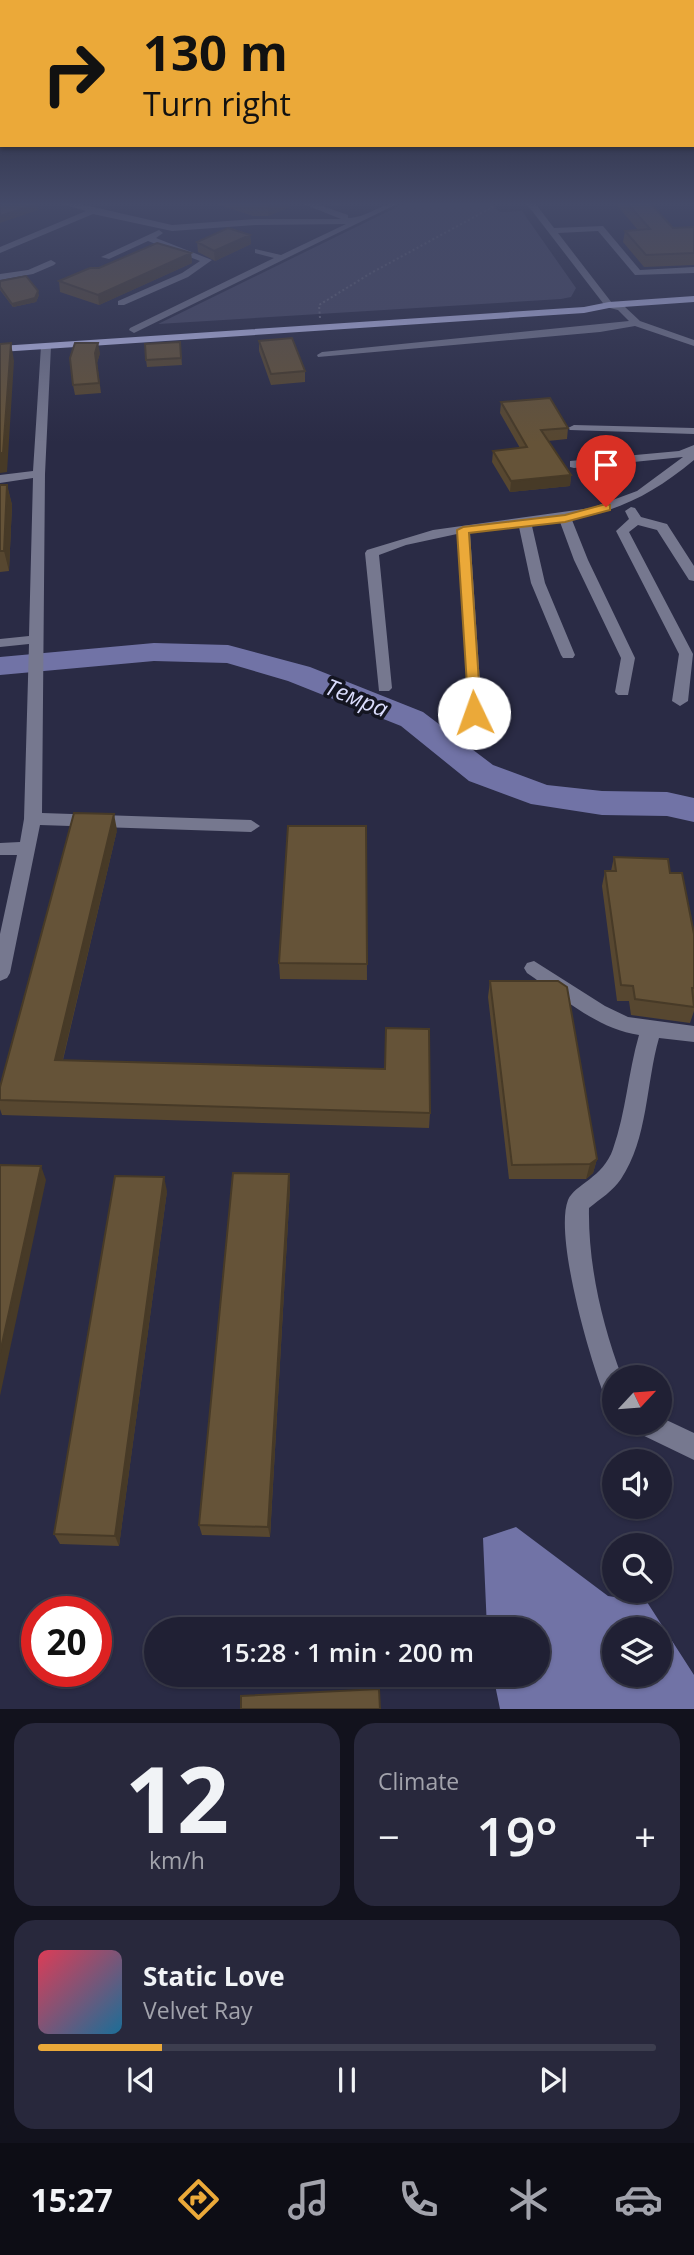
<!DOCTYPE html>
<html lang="en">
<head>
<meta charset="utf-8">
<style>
	:root { --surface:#202034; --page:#28283c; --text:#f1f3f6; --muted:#a2a3ac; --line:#3d3e4f; --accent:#eba939 }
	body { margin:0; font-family:"Open Sans",sans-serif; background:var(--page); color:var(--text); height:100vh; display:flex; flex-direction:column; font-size:26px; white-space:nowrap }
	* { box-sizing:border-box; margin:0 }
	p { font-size:23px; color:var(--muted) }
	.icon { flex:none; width:38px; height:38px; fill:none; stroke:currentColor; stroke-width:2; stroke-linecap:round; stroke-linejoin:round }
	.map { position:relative; height:1709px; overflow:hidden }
	.panel { display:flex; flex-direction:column; gap:14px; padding:14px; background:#12121d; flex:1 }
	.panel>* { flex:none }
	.top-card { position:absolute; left:0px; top:0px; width:695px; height:147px; box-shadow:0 2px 5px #0004,0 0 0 2px var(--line); background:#eba939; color:#111; overflow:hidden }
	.needle { width:46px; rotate:64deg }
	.buttons { position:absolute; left:602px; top:1365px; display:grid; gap:14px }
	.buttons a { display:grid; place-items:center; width:70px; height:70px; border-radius:50%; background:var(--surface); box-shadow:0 2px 5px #0004,0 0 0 2px var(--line); font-size:35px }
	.speed { position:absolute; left:21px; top:1596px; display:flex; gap:14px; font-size:35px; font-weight:700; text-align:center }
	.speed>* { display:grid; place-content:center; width:91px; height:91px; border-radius:50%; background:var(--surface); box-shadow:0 2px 5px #0004,0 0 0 2px var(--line); line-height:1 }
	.speed .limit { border:10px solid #d22; background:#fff; color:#111 }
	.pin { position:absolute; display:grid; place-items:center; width:60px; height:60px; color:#fff; margin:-72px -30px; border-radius:50% 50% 50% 0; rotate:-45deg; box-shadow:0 0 7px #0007 }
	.pin .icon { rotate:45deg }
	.me { position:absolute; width:77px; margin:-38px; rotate:357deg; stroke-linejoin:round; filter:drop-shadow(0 0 5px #0008) }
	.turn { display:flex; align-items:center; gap:24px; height:147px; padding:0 28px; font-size:32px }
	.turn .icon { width:91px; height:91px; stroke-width:2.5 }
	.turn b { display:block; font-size:49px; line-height:60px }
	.big { font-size:52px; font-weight:600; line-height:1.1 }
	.panel .widget { flex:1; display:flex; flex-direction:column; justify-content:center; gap:10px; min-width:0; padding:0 24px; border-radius:21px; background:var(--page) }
	.panel .dial { align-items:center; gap:0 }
	.dial b { font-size:91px; line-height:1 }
	.song { display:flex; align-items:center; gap:21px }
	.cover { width:84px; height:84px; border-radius:10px; background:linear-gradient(135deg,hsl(350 70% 55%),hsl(200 70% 35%)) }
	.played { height:7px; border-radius:4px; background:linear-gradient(90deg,var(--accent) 20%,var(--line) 20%) }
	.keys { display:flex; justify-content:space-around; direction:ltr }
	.heat { display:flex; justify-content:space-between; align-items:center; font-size:38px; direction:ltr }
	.panel .tiles { flex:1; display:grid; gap:14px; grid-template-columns:1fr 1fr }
	.widget:last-child { grid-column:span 2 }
	.trip { position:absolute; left:144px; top:1617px; width:406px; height:70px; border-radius:35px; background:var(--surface); box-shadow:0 2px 5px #0004,0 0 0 2px var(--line); font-weight:600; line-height:70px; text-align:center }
	.dock { display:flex; height:112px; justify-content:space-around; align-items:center; background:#0d0d15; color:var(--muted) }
	.dock .icon { width:49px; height:49px }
	.dock .active { color:var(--accent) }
	.dock b { font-size:32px; color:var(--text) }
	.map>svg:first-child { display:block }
	.green { fill:#474864 }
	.water { fill:#7173a6; fill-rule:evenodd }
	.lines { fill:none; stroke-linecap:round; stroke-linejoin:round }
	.river { fill:#7173a6; fill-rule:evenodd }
	.path { stroke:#67687e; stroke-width:2; stroke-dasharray:2 2.5; stroke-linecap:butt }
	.minor { fill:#76788f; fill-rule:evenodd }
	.major { fill:#bfc1f1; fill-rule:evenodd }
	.wall { fill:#574730 }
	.shaded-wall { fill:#473a27 }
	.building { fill:#655338; stroke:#473a27; stroke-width:2 }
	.route { fill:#eba939; stroke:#996e25; stroke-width:2 }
	.labels { text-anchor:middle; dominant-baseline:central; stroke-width:7; stroke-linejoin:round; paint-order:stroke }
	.water-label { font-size:23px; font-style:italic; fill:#dadcfc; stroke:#141521 }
</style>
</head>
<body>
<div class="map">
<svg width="694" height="1709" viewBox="0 0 694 1709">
	<rect width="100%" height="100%" fill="#2a2b45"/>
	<path class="green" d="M405,203H491L500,212L522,211L576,288L571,297L561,299L158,324Z"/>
	<path class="water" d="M516,1527L608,1596L647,1602L694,1675V1709H500L493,1675H537V1629H487L483,1538ZM614,1629H660V1675H614Z"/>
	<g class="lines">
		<path class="river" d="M154,643L228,645L310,667L423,712L493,765L547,785L602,791L667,792L694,798V822L667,816L602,815L531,804L469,781L401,726L288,681L227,663L154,661L0,675V657Z"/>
		<path class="path" d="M320,318L319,305L371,273L500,203"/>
		<path class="minor" d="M58,203H76L172,225L255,219H341L301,203H314L348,215V218C367,218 380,203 399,203L134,333L129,330L130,328L274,258L255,253V249L281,255L346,224L255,225L172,231L93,214L0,253V247L86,211Z
			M526,203H535L554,228L603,226L640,270L694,267V273L635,275L598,231L558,233L612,303L624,306L640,321L694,340V346L635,326L600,332L318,357L317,355L322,352L629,321L618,310L606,307Z
			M159,230L163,233L156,238L212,260L188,277L124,305H118V301L182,273L200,261L148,241L109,259L101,257Z
			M51,260L56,263L54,265L33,274L0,280V274L28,270Z
			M46,343L51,346L45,474L42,813L251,820L260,826L251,832L40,825L10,973L7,978L0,981V934L17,855H0V843L20,842L24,819L29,644L0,647V639L29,636L33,478L0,483V475L33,471L41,346Z
			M574,425L694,428V434L570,430L568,428Z
			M694,445V460C654,493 623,509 572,520L588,560L635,658L628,695H618L615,692L621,658L574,560L560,522L532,526L545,583L575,655L573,658H563L561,655L531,583L519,527L470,533L482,713L474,718L469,717L457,534L406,545L379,555L392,688L389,691H379L365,553L367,550L433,530L591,508L637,491L683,457L574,468L570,467V461L679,451Z
			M631,507L635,508L641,517L667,524L694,566V581L689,580L657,530L638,525L629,532L693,654L688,701L680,706L672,701L679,654L616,531L629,519L625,511Z
			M534,961L605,1006L628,1017L694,1026V1042L659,1038C646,1083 648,1139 621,1179C613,1191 600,1199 589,1208C588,1265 602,1324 622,1377H614V1400L605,1397C590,1360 554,1236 568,1200C575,1184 603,1178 613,1149C626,1112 628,1073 639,1035C597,1029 562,997 527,973L524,968L527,963Z
			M660,1417L694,1433V1460L636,1432L632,1423H660Z"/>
		<path class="major" d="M694,296V302L609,308L584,313L0,352V346L584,307L609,302Z"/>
	</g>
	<path class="wall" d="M214,203H290V207L268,216H253Z
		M327,203H345L339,206Z
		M615,203H650L673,228L694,227V265L644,267L623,242L625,231L638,230Z
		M250,235L251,244L215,261L198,252L197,242Z
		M191,253L192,263L99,305L60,292L59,281L99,268Z
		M0,281L39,295L36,302L13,307L0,290Z
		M259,341L305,371V382L271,385L259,351Z
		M180,342L182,365L147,367L146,360Z
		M100,353L97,363L101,393L75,395L73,385Z
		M501,402L568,428L567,439L548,441L571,475L570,486L510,492L492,462L493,451L520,448L500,413Z
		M0,485H7L12,505L9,571L0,572Z
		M366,826L367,980L280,979L279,963Z
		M117,830L63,1060L385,1069L430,1113L429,1128L2,1115L0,1109V1087Z
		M614,857L670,873L694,934V1011L690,1023L631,1015L629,1001H617L602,886L605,871H611Z
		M490,981L597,1159L593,1173L586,1179H509L488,997Z
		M289,1174L290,1188L270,1537L202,1535L199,1525Z
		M167,1191L119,1546L60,1544L54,1534Z"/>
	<path class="shaded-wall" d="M268,203H290V207L268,216Z
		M37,204L38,210L0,223V216Z
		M250,235L251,244L215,261L214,251Z
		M191,253L192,263L99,305L98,295Z
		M38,291L39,295L36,302L13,307L12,304Z
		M11,343L14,361L7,472L0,473V453Z
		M98,343L100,353L97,363L101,393L95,353Z
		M571,475L570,486L510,492L511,481Z
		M7,485L12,505L9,571L4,551Z
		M114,814L117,830L59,1075L55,1060Z
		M597,1159L593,1173L586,1179L590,1164Z
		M41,1166L46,1180L0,1396V1353Z
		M289,1174L290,1188L270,1537L268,1527Z
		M164,1177L167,1191L119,1546L115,1536Z"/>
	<path class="building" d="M0,203H37V204L0,216Z
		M627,203H650L673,228L694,227V253L646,255L625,231L650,229Z
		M228,228L250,235L214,251L197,242Z
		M157,243L191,253L98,295L59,281L90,268H99Z
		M26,276L38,291L35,298L12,304L0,287V281Z
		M292,338L305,371L271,374L259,341Z
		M180,342L181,358L146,360L145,344Z
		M11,343L3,453H0V344Z
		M75,343H98L95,353L99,383L73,385L70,358Z
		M550,398L568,428L541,430L571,475L511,481L493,451L527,447L501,402Z
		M0,485H7L4,551H0Z
		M74,813L114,814L55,1060L385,1069L386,1028L429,1029L430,1113L0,1100V1087Z
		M288,826H366L367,964L279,963Z
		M614,857L668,859L670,873H682L694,934V988H692L694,1007L635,999L633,986L621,985L605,871H616Z
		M490,981H558L567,987L597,1159L590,1164L512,1165Z
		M0,1165L41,1166L0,1353Z
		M233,1173L289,1174L268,1527L199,1525Z
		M115,1176L164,1177L115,1536L54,1534Z
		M379,1689L380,1709H241V1696Z"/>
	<linearGradient id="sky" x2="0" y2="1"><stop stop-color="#171826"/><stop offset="0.46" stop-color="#444a68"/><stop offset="1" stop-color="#444a68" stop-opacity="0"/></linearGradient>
	<rect width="694" height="443" fill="url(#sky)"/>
	<path class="route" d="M606,504L610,505V510L565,522L469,533L481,713L479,716H469L457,530L463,527L565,515Z"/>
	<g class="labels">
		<g class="water-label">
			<text transform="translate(357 697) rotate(22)">Темра</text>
		</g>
	</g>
</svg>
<div class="buttons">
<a><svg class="needle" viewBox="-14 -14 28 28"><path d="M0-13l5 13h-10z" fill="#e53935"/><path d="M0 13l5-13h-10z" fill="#a2a3ac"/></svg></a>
<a><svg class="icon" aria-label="sound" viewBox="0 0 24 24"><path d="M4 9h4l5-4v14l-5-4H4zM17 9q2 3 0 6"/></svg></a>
<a><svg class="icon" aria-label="search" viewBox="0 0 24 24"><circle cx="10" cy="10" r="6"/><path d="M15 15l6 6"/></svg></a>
<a><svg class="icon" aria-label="layers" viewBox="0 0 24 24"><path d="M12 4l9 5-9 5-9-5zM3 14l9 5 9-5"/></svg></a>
</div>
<div class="speed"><div class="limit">20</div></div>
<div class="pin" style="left:606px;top:507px;background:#d93025"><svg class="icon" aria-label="arrive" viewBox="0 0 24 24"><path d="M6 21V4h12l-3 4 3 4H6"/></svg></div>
<svg class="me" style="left:474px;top:713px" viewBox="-20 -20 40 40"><circle r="19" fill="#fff"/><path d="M0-13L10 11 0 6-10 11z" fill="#eba939"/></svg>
<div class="trip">15:28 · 1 min · 200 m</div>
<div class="top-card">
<div class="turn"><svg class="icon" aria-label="right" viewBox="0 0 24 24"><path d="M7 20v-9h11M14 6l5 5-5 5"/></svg><div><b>130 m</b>Turn right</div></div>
</div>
</div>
<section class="panel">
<div class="tiles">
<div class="widget dial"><b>12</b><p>km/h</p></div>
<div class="widget"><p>Climate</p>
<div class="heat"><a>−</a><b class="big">19°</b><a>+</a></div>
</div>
<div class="widget">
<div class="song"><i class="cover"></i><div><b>Static Love</b><p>Velvet Ray</p></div></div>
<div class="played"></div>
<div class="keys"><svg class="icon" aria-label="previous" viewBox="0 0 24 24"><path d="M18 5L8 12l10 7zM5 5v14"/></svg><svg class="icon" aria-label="pause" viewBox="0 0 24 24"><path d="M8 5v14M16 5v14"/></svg><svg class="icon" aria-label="next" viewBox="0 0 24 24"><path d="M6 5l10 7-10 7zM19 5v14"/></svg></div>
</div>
</div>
</section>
<nav class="dock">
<b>15:27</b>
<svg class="icon active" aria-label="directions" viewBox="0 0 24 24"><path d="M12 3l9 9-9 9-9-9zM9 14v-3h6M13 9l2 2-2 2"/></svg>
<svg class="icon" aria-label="music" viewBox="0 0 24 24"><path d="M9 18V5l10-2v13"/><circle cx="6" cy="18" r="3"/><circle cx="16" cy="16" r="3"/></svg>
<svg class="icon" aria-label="phone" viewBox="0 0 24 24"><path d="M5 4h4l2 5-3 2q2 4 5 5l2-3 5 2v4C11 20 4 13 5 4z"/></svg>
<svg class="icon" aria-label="climate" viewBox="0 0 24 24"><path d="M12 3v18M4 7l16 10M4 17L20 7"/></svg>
<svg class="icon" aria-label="car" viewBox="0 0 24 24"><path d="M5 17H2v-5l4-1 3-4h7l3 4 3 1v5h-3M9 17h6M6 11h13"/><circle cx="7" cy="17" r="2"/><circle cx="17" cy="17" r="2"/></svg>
</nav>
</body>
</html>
